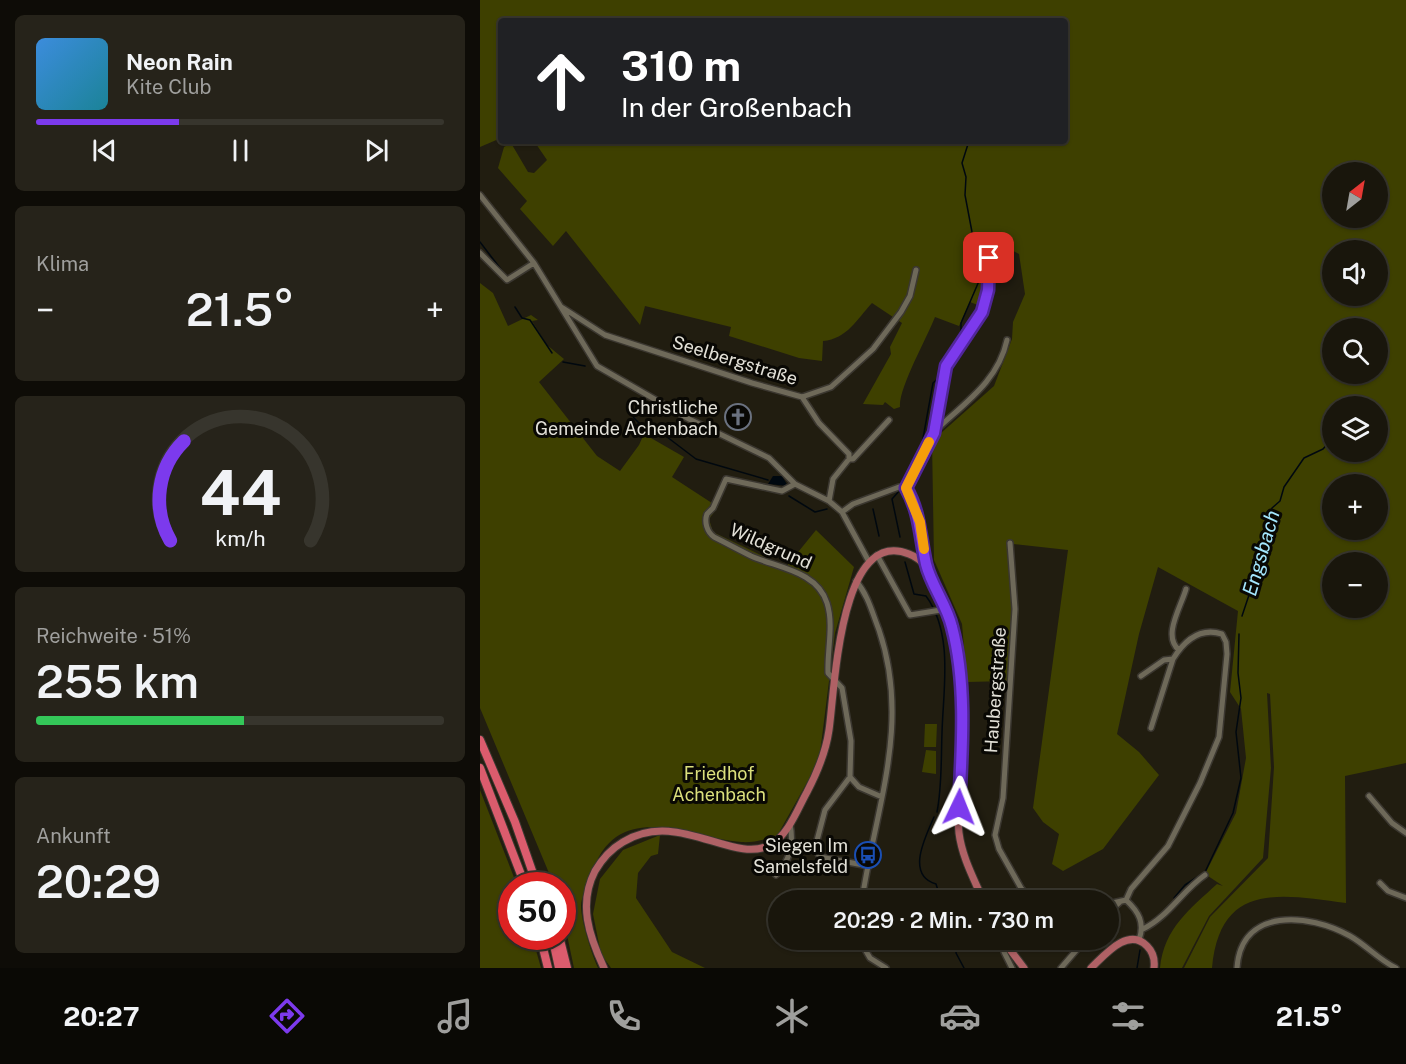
<!DOCTYPE html>
<html lang="de">
<head>
<meta charset="utf-8">
<style>
	:root { --surface:#19160c; --page:#26231a; --text:#f1f3f6; --muted:#9f9f9d; --line:#37352d; --accent:#7c3aed }
	body { margin:0; font-family:"Public Sans",sans-serif; background:var(--page); color:var(--text); height:100vh; display:flex; flex-direction:column; font-size:22px; white-space:nowrap }
	* { box-sizing:border-box; margin:0 }
	p { font-size:20px; color:var(--muted) }
	.icon { flex:none; width:33px; height:33px; fill:none; stroke:currentColor; stroke-width:2; stroke-linecap:round; stroke-linejoin:round }
	.map { position:relative; flex:1; overflow:hidden }
	.sheet { display:flex; flex-direction:column; gap:15px; padding:15px; background:#0e0c07; width:480px }
	.sheet>* { flex:none }
	.guide { position:absolute; left:18px; top:18px; width:570px; height:126px; border-radius:6px; box-shadow:0 2px 4px #0004,0 0 0 2px var(--line); background:#202124; color:#fff; overflow:hidden }
	.needle { width:39px; rotate:31deg }
	.buttons { position:absolute; left:842px; top:162px; display:grid; gap:12px }
	.buttons a { display:grid; place-items:center; width:66px; height:66px; border-radius:50%; background:var(--surface); box-shadow:0 2px 4px #0004,0 0 0 2px var(--line); font-size:30px }
	.speed { position:absolute; left:18px; top:872px; display:flex; gap:12px; font-size:30px; font-weight:700; text-align:center }
	.speed>* { display:grid; place-content:center; width:78px; height:78px; border-radius:50%; background:var(--surface); box-shadow:0 2px 4px #0004,0 0 0 2px var(--line); line-height:1 }
	.speed .limit { border:9px solid #d22; background:#fff; color:#111 }
	.pin { position:absolute; display:grid; place-items:center; width:51px; height:51px; color:#fff; margin:-26px; border-radius:12px; box-shadow:0 3px 9px #0006 }
	.me { position:absolute; width:66px; margin:-33px; rotate:2deg; stroke-linejoin:round; filter:drop-shadow(0 0 4px #0008) }
	.turn { display:flex; align-items:center; gap:21px; height:126px; padding:0 24px; font-size:27px }
	.turn .icon { width:78px; height:78px; stroke-width:2.5 }
	.turn b { display:block; font-size:42px; line-height:51px }
	.big { font-size:45px; font-weight:600; line-height:1.1 }
	.sheet .widget { flex:1; display:flex; flex-direction:column; justify-content:center; gap:9px; min-width:0; padding:0 21px; border-radius:9px; background:var(--page) }
	.sheet .dial { align-items:center; gap:0 }
	.dial svg { height:156px; overflow:visible; fill:none; stroke:var(--line); stroke-width:7; stroke-linecap:round; text-anchor:middle }
	.dial text { fill:var(--text); stroke:none }
	.song { display:flex; align-items:center; gap:18px }
	.cover { width:72px; height:72px; border-radius:9px; background:linear-gradient(135deg,hsl(210 70% 55%),hsl(190 70% 35%)) }
	.played { height:6px; border-radius:3px; background:linear-gradient(90deg,var(--accent) 35%,var(--line) 35%) }
	.keys { display:flex; justify-content:space-around; direction:ltr }
	.heat { display:flex; justify-content:space-between; align-items:center; font-size:33px; direction:ltr }
	.charge { height:9px; border-radius:4px; background:linear-gradient(90deg,#34c759 51%,var(--line) 0) }
	.trip { position:absolute; left:288px; top:890px; width:351px; height:60px; border-radius:30px; background:var(--surface); box-shadow:0 2px 4px #0004,0 0 0 2px var(--line); font-weight:600; line-height:60px; text-align:center }
	.menu { display:flex; height:96px; justify-content:space-around; align-items:center; background:#0a0905; color:var(--muted) }
	.menu .icon { width:42px; height:42px }
	.menu .selected { color:var(--accent) }
	.menu b { font-size:27px; color:var(--text) }
	main { display:flex; flex:1; min-height:0 }
	.map>svg:first-child { display:block }
	.green { fill:#3e4000; fill-rule:evenodd }
	.water { fill:#00080f }
	.lines { fill:none; stroke-linecap:round; stroke-linejoin:round }
	.stream { stroke:#00080f; stroke-width:1.5 }
	.minor-casing { stroke:#3b3730; stroke-width:8 }
	.major-casing { stroke:#3b3730; stroke-width:9 }
	.highway-casing { stroke:#3b3730; stroke-width:10 }
	.minor { stroke:#6e6959; stroke-width:5 }
	.major { stroke:#af6165; stroke-width:7 }
	.highway { stroke:#db5c6d; stroke-width:8 }
	.route-casing { stroke:#51269a; stroke-width:15 }
	.route { stroke:#7c3aed; stroke-width:10 }
	.slow { stroke:#f59e0b; stroke-width:10 }
	.labels { text-anchor:middle; dominant-baseline:central; stroke-width:6; stroke-linejoin:round; paint-order:stroke }
	.street-label { font-size:18px; fill:#e3e1d8; stroke:#090804 }
	.poi-label { font-size:18px; fill:#e3e1d8; stroke:#090804; text-anchor:end }
	.park-label { font-size:18px; fill:#dbdf7c; stroke:#090804 }
	.water-label { font-size:20px; font-style:italic; fill:#a4e7fe; stroke:#090804 }
</style>
</head>
<body>
<main>
<section class="sheet">
<div class="widget">
<div class="song"><i class="cover"></i><div><b>Neon Rain</b><p>Kite Club</p></div></div>
<div class="played"></div>
<div class="keys"><svg class="icon" aria-label="previous" viewBox="0 0 24 24"><path d="M18 5L8 12l10 7zM5 5v14"/></svg><svg class="icon" aria-label="pause" viewBox="0 0 24 24"><path d="M8 5v14M16 5v14"/></svg><svg class="icon" aria-label="next" viewBox="0 0 24 24"><path d="M6 5l10 7-10 7zM19 5v14"/></svg></div>
</div>
<div class="widget"><p>Klima</p>
<div class="heat"><a>−</a><b class="big">21.5°</b><a>+</a></div>
</div>
<div class="widget dial"><svg viewBox="0 0 100 80">
<path d="M14 69A42 42 0 1 1 86 69"/>
<path d="M14 69A42 42 0 0 1 21 18" stroke="#7c3aed"/>
<text x="50" y="56" font-size="32" font-weight="700">44</text>
<text x="50" y="72" font-size="11">km/h</text>
</svg></div>
<div class="widget"><p>Reichweite · 51%</p><b class="big">255 km</b><div class="charge"></div></div>
<div class="widget"><p>Ankunft</p><b class="big">20:29</b></div>
</section>
<div class="map">
<svg width="926" height="968" viewBox="0 0 926 968">
	<rect width="100%" height="100%" fill="#211d10"/>
	<path class="green" d="M0,0H926V763L865,776L866,903C799,894 740,882 732,968H704L730,917L788,858L794,767L790,694L787,693L791,768L783,858L729,916L702,968H680C684,928 710,909 737,884L743,886L725,874L756,813L766,758L761,709L750,692L758,611L678,567L659,634L637,734L659,752L679,775L623,849L583,871L572,864L579,834L563,822L553,808L588,550L533,544L536,615L528,681L487,682L482,624L454,560L452,441L514,386L532,339L533,322L545,294L539,254L511,239L514,283L508,309L490,302L479,326L455,317C447,338 418,389 420,407L414,409L405,402L403,405L383,404L411,354L410,347L422,323L392,303C377,319 367,339 343,341L342,361L319,358L249,336L251,327L165,306L160,325L86,231L73,246L40,209L47,201L18,168L24,147L31,143L48,172L54,173L67,160L54,141H585V21H21V138L0,147ZM852,172H897V218H852ZM852,250H897V296H852ZM852,328H897V374H852ZM852,406H897V452H852ZM852,484H897V530H852ZM852,562H897V608H852Z
		M0,283L13,293L28,326L51,315L58,320L52,321L67,345L84,359L59,382L117,456L140,471L159,445L164,434L204,457L192,477L238,507L229,519L233,532L306,567L336,530L374,567L355,633L339,761L297,836C285,839 274,843 261,842C207,838 137,796 111,875C108,884 101,897 101,906C101,921 112,955 118,968H94L83,916L82,885H74L0,708Z
		M445,724H457L456,747H444Z
		M446,750L456,751V774L442,772Z
		M0,790L37,885H32V936H52L61,968H0Z
		M180,835L178,854L171,856L158,873L156,898L192,952L225,968H131L121,954L113,914L120,879L143,850Z"/>
	<path class="water" d="M293,476H302L308,486L288,484Z"/>
	<g class="lines">
		<path class="stream" d="M0,242L23,272
			M35,307L42,318L50,320L72,353
			M481,338V323L502,274L492,232L485,195L486,177L482,163L489,141
			M83,362L105,366
			M467,369L478,357L480,348
			M148,406L154,418L162,426L187,437L216,459L288,480
			M897,415H898
			M440,455L453,383L462,375
			M420,490L412,499L420,537
			M309,496L335,512L347,509
			M393,509L399,536
			M425,562L434,594L446,596C474,634 463,690 462,733C461,759 462,787 457,812
			M762,616L785,547L792,508L800,501L804,487L824,458L843,449L852,439
			M454,817C446,836 425,875 456,884L461,900
			M694,898L705,885L725,872L753,813L761,778L756,732L761,698L758,673L759,634
			M478,939L476,953L484,968
			M657,968L660,950"/>
		<defs>
			<path id="minor" d="M0,195L54,263L117,366L209,419L289,458L315,484L349,501L362,512L388,560
				M0,253L27,280L54,263
				M83,308L125,335L272,383L322,397L351,387L393,349L421,312L430,296L436,270
				M322,397L339,423L369,454V459L353,479L349,501
				M455,431C483,404 518,382 527,340
				M369,459H373L409,420
				M315,484L302,491L246,479L233,508L227,514C224,522 227,532 234,537C246,543 259,550 271,556C298,568 337,571 347,603C354,625 347,650 348,673L362,688L371,741L370,777L379,787L402,797
				M426,488L454,433L466,366L502,312L510,274L509,243
				M426,488L440,522L446,566
				M362,512L373,504L419,487L426,488
				M530,543L535,609L523,798L515,835L519,849L541,888L551,900
				M397,555L430,615L467,609
				M376,581C388,595 392,612 399,630C431,724 396,806 382,900
				M699,650C682,636 701,607 706,589
				M661,676L684,660L693,659
				M370,777L345,810L335,848L340,857L389,866
				M889,796L912,823L926,833
				M296,875C310,861 314,844 310,824
				M900,883L908,891L926,898
				M646,900L651,889L688,846L720,783L739,737L747,654L746,642L742,634C720,627 704,641 693,659L671,728
				M646,900C659,912 665,923 659,940
				M628,904L646,900
				M628,913L640,902
				M663,929C688,917 702,891 725,875
				M379,939L390,958L406,968
				M525,944L524,952L532,968
				M581,968L606,939
				M757,968C761,907 829,913 870,936C886,945 899,960 916,968"/>
			<path id="major" d="M522,939L544,968
				M124,968C109,936 98,904 115,871C122,859 131,849 143,842C197,808 253,865 290,845C308,836 318,808 327,792C337,773 346,751 349,730C355,690 359,526 429,554C445,560 451,573 457,588C481,639 482,697 482,752C481,779 476,807 479,833C482,857 494,879 503,900
				M611,968C624,956 648,926 667,946C673,952 675,960 674,968"/>
			<path id="highway" d="M0,740L35,822L57,885
				M0,768L45,885
				M60,936L68,968
				M72,936L79,968
				M79,936L87,968"/>
		</defs>
		<use href="#minor" class="minor-casing"/>
		<use href="#major" class="major-casing"/>
		<use href="#highway" class="highway-casing"/>
		<use href="#minor" class="minor"/>
		<use href="#major" class="major"/>
		<use href="#highway" class="highway"/>
	</g>
	<g class="lines">
		<defs>
			<path id="route" d="M479,807C482,749 487,684 472,627C467,605 451,585 446,564C440,537 440,512 426,488L454,433L466,366L502,312L508,290L509,258"/>
		</defs>
		<use href="#route" class="route-casing"/>
		<use href="#route" class="route"/>
		<path class="slow" d="M444,549L440,522L426,488L449,442"/>
	</g>
	<defs>
		<symbol id="church-ring" viewBox="-11 -11 22 22"><circle r="9.5" fill="#090804" stroke="#6b7280" stroke-width="1.5"/><path d="M-1.2-6h2.4v3.5h3.3v2.4h-3.3V6h-2.4V-.1h-3.3v-2.4h3.3Z" fill="#6b7280"/></symbol>
		<symbol id="bus-ring" viewBox="-11 -11 22 22"><circle r="9.5" fill="#090804" stroke="#1a4fb4" stroke-width="1.5"/><path d="M-5-6H5V4H4V6H2V4H-2V6H-4V4H-5ZM-3.5-4V0h7V-4ZM-3.5 1.2v1.5H-2V1.2ZM2 1.2v1.5H3.5V1.2Z" fill="#1a4fb4"/></symbol>
	</defs>
	<g fill-rule="evenodd">
		<use href="#church-ring" x="243" y="402" width="30" height="30"/>
		<use href="#bus-ring" x="373" y="840" width="30" height="30"/>
	</g>
	<g class="labels">
		<g class="street-label">
			<text transform="translate(255 360) rotate(17)">Seelbergstraße</text>
			<text transform="translate(291 546) rotate(24)">Wildgrund</text>
			<text transform="translate(515 690) rotate(-86)">Haubergstraße</text>
		</g>
		<g class="poi-label">
			<text x="238" y="407">Christliche<tspan x="238" dy="21">Gemeinde Achenbach</tspan></text>
			<text x="368" y="845">Siegen Im<tspan x="368" dy="21">Samelsfeld</tspan></text>
		</g>
		<g class="park-label">
			<text x="239" y="773">Friedhof<tspan x="239" dy="21">Achenbach</tspan></text>
		</g>
		<g class="water-label">
			<text transform="translate(781 553) rotate(-74)">Engsbach</text>
		</g>
	</g>
</svg>
<div class="buttons">
<a><svg class="needle" viewBox="-14 -14 28 28"><path d="M0-13l5 13h-10z" fill="#e53935"/><path d="M0 13l5-13h-10z" fill="#9f9f9d"/></svg></a>
<a><svg class="icon" aria-label="sound" viewBox="0 0 24 24"><path d="M4 9h4l5-4v14l-5-4H4zM17 9q2 3 0 6"/></svg></a>
<a><svg class="icon" aria-label="search" viewBox="0 0 24 24"><circle cx="10" cy="10" r="6"/><path d="M15 15l6 6"/></svg></a>
<a><svg class="icon" aria-label="layers" viewBox="0 0 24 24"><path d="M12 4l9 5-9 5-9-5zM3 14l9 5 9-5"/></svg></a>
<a>+</a>
<a>−</a>
</div>
<div class="speed"><div class="limit">50</div></div>
<div class="pin" style="left:509px;top:258px;background:#d93025"><svg class="icon" aria-label="arrive" viewBox="0 0 24 24"><path d="M6 21V4h12l-3 4 3 4H6"/></svg></div>
<svg class="me" style="left:479px;top:807px" viewBox="-20 -20 40 40"><path d="M0-17L14 15 0 8-14 15z" fill="#7c3aed" stroke="#fff" stroke-width="4"/></svg>
<div class="trip">20:29 · 2 Min. · 730 m</div>
<div class="guide">
<div class="turn"><svg class="icon" aria-label="ahead" viewBox="0 0 24 24"><path d="M12 20V5M6 11l6-6 6 6"/></svg><div><b>310 m</b>In der Großenbach</div></div>
</div>
</div>
</main>
<nav class="menu">
<b>20:27</b>
<svg class="icon selected" aria-label="directions" viewBox="0 0 24 24"><path d="M12 3l9 9-9 9-9-9zM9 14v-3h6M13 9l2 2-2 2"/></svg>
<svg class="icon" aria-label="music" viewBox="0 0 24 24"><path d="M9 18V5l10-2v13"/><circle cx="6" cy="18" r="3"/><circle cx="16" cy="16" r="3"/></svg>
<svg class="icon" aria-label="phone" viewBox="0 0 24 24"><path d="M5 4h4l2 5-3 2q2 4 5 5l2-3 5 2v4C11 20 4 13 5 4z"/></svg>
<svg class="icon" aria-label="climate" viewBox="0 0 24 24"><path d="M12 3v18M4 7l16 10M4 17L20 7"/></svg>
<svg class="icon" aria-label="car" viewBox="0 0 24 24"><path d="M5 17H2v-5l4-1 3-4h7l3 4 3 1v5h-3M9 17h6M6 11h13"/><circle cx="7" cy="17" r="2"/><circle cx="17" cy="17" r="2"/></svg>
<svg class="icon" aria-label="filters" viewBox="0 0 24 24"><path d="M4 7h16M4 17h16"/><circle cx="9" cy="7" r="2"/><circle cx="15" cy="17" r="2"/></svg>
<b>21.5°</b>
</nav>
</body>
</html>
